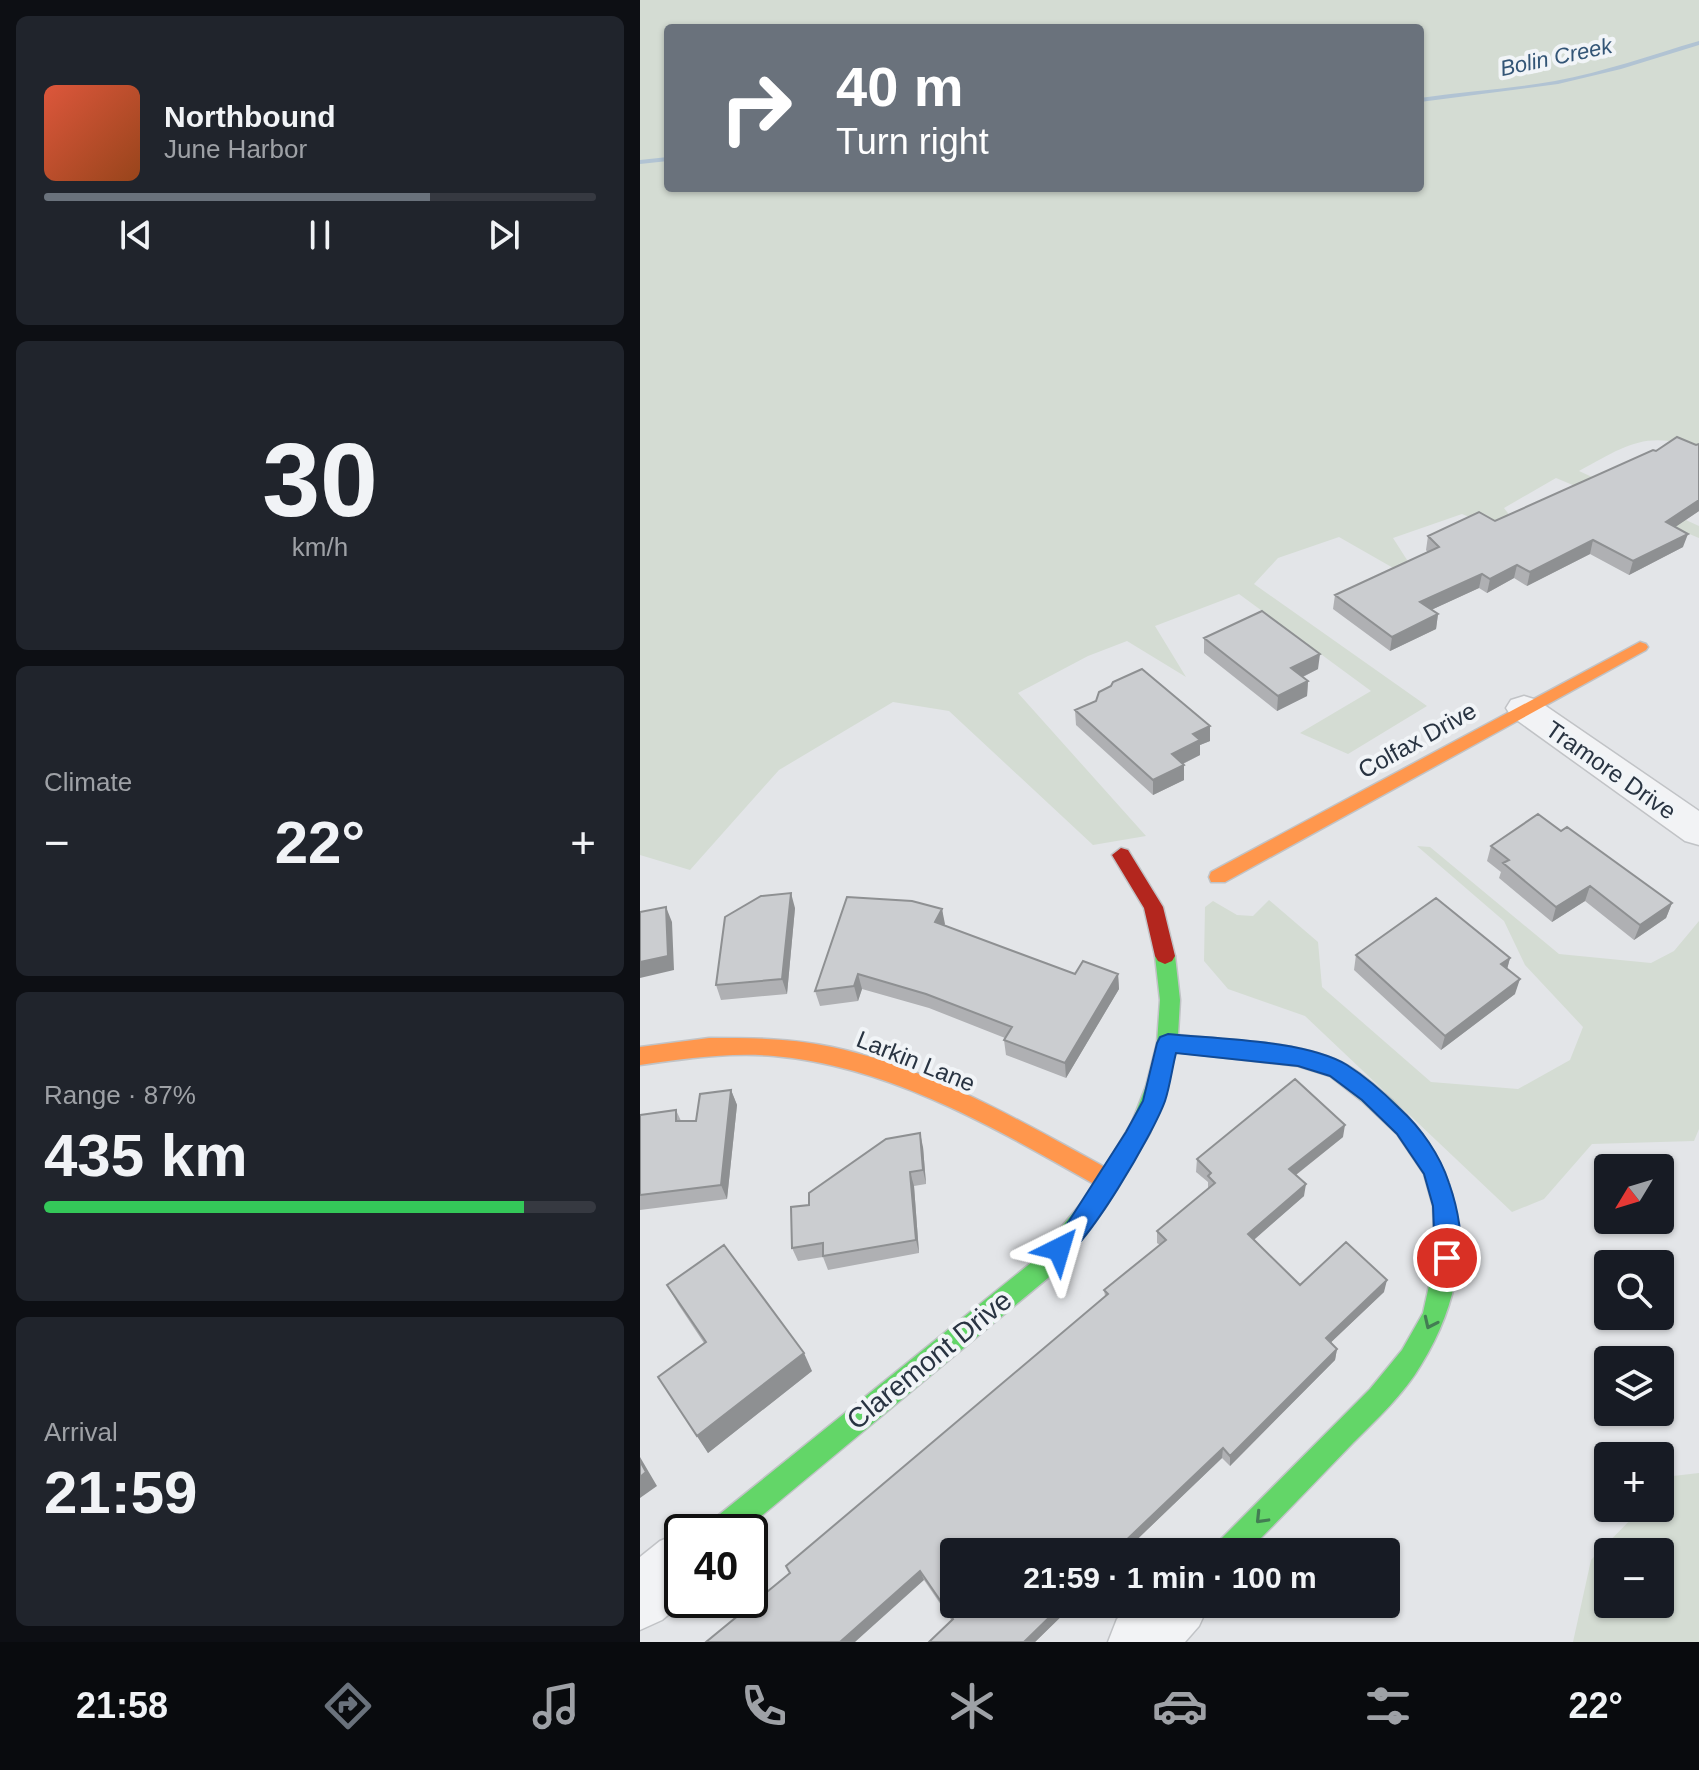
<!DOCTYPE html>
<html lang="en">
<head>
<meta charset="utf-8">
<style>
	:root { --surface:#171b24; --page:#20242c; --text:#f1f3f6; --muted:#9ea1a6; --line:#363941; --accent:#6a727c }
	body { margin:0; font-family:Arial,sans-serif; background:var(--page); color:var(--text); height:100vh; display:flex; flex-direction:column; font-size:30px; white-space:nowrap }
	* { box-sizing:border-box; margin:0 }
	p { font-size:26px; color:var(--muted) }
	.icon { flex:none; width:44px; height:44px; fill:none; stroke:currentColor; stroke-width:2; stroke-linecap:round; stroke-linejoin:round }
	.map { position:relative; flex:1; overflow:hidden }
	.sheet { display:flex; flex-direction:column; gap:16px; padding:16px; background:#0d0f14; width:640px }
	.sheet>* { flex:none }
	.banner { position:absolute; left:24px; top:24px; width:760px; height:168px; border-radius:8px; box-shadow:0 2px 6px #0004; background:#6a727c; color:#fff; overflow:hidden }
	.needle { width:52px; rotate:232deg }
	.buttons { position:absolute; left:954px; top:1154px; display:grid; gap:16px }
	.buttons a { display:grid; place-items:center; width:80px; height:80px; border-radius:8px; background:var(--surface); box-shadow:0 2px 6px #0004; font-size:40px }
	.speed { position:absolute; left:24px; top:1514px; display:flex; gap:16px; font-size:40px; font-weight:700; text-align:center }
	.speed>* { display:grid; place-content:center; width:104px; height:104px; border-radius:50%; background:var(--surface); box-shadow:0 2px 6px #0004; line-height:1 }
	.speed .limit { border:4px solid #111; border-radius:12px; background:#fff; color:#111 }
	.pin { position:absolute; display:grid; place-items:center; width:68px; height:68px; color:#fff; margin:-34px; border:4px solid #fff; border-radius:50%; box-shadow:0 2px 8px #0007 }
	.me { position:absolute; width:88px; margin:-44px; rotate:40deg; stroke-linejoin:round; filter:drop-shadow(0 0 6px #0008) }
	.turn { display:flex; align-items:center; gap:28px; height:168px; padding:0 40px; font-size:36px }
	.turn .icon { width:104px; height:104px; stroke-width:2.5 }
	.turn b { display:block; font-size:56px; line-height:68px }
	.big { font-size:60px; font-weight:700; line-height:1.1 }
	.sheet .card { flex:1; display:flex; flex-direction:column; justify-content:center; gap:12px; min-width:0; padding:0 28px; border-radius:12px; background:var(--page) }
	.sheet .dial { align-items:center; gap:0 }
	.dial b { font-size:104px; line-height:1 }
	.song { display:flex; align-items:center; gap:24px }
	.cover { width:96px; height:96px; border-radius:12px; background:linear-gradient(135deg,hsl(10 70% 55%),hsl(20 70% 35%)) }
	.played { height:8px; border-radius:4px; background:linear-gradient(90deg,var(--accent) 70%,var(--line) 70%) }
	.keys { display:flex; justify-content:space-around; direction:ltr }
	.heat { display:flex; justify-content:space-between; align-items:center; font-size:44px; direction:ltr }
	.charge { height:12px; border-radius:6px; background:linear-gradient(90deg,#34c759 87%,var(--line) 0) }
	.trip { position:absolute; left:300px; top:1538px; width:460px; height:80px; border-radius:8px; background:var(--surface); box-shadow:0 2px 6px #0004; font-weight:700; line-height:80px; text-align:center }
	.dock { display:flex; height:128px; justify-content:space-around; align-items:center; background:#090b0e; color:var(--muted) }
	.dock .icon { width:56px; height:56px }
	.dock .current { color:var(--accent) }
	.dock b { font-size:36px; color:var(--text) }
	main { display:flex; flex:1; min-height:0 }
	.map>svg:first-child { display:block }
	.green { fill:#d4dcd3; fill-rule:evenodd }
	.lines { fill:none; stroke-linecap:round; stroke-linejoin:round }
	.stream { fill:#b1c3d3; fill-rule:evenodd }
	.street-casing { stroke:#c1c3c6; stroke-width:3 }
	.fast-casing { stroke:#c1c3c6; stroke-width:3 }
	.slow-casing { stroke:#c1c3c6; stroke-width:3 }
	.jam-casing { stroke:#c1c3c6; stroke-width:3 }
	.street { fill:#f2f3f5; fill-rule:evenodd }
	.fast { fill:#63d668; fill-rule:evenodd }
	.slow { fill:#ff974d; fill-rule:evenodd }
	.jam { fill:#b3261e; fill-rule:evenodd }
	.wall { fill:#afb0b3 }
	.shaded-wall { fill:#8e9092 }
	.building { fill:#cbcdd0; stroke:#8e9092; stroke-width:2 }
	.oneway { stroke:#437d53 }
	.route { fill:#1a73e8; stroke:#114b97; stroke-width:2 }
	.labels { text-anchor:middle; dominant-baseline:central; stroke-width:8; stroke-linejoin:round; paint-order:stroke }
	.far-water-label { font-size:22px; font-style:italic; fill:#335576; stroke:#f1f4f7 }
	.street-label { font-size:24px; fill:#293442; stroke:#f1f4f7 }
	.near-street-label { font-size:28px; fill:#293442; stroke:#f1f4f7 }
</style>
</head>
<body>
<main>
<section class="sheet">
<div class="card">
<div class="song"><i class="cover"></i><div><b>Northbound</b><p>June Harbor</p></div></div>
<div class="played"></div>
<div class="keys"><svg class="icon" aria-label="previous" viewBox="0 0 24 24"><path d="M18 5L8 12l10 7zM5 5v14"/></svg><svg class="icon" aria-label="pause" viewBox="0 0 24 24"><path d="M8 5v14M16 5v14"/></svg><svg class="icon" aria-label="next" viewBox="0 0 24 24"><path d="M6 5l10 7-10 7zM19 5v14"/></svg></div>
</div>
<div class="card dial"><b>30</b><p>km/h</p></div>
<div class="card"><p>Climate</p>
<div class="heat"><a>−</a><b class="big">22°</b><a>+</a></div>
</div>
<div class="card"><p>Range · 87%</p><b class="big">435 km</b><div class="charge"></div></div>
<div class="card"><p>Arrival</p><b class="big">21:59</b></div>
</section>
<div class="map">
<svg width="1059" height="1642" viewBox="0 0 1059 1642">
	<rect width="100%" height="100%" fill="#e3e5e8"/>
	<path class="green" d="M0,0H1059V449C1006,429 985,446 939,471L1059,526V538L916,478L864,508L890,542L822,514L753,538L783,585L699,537L638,558L614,584L787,706L708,754L660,733L731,691L599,594L515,626L546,677L487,641L448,656L378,693L506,836L453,845L309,711L253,702L139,770L50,870L0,855ZM28,28H780V188H28Z
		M777,846L790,847L919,954L1011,963L1034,951L1059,921V1129L1054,1141L952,1144L904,1199L872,1212L665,1016L588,989L564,961L565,907L573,901L597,915L613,916L629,900L678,942L682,987L791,1082L878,1089L930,1060L943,1027L885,965L864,921Z
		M1059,1473V1642H933L951,1560L1002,1508H1020V1490L1033,1476ZM968,1552H1020V1604H968Z"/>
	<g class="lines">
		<path class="stream" d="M1059,41V45L981,69L918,84L780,102V98C825,91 871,89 915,81C964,72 1011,55 1059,41Z
			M28,157V161L0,164V160Z"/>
		<defs>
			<path id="street" d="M884,696L897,700L1059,811V845L1045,841L871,716L866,708L871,700Z
				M42,1532V1600H46L22,1620L0,1630V1557L20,1541Z
				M492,1604H569L559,1626L545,1642H468L477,1619Z"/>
			<path id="fast" d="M525,948L532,951L535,956L540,1000L538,1035C589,1041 659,1040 705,1064C722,1073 738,1088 753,1101C833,1177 837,1274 781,1365C764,1394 737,1419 713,1443C678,1479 643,1516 607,1552H574L578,1542L730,1389L762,1350L783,1313L795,1258L793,1206L784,1174L757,1134L722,1101L690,1076L658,1066L535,1052L528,1086L510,1133L465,1208L408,1278L102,1532H66L70,1522L392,1262L449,1194L492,1122L506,1086L517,1043L520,1000L515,956L518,951Z"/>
			<path id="slow" d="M1000,642L1006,644L1008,647L1006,650L585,882H571L569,877L571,872Z
				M69,1038C110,1038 151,1038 192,1047C294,1069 386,1124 477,1174L480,1181L477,1188L469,1191L461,1188C358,1130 254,1067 134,1056C89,1052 44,1059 0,1065V1047Z"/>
			<path id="jam" d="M481,848L488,850L523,907L535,956L532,961L525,964L518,961L515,956L504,908L472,855Z"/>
		</defs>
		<use href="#street" class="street-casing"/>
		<use href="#fast" class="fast-casing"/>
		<use href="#slow" class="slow-casing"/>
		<use href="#jam" class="jam-casing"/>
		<use href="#street" class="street"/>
		<use href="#fast" class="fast"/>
		<use href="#slow" class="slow"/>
		<use href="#jam" class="jam"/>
	</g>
	<path class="wall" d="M1059,444V511L1035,527L1043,547L989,575L950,554L887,586L874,578L847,593L839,588L791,610L798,614L796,629L750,651L693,609L695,595L788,553L786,550L788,536L855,521L1016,451Z
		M564,638L678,669L663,677L668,681L667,696L637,711L564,653Z
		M435,710L570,726V741L560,745V755L543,764L544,780L513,795L436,725Z
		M921,831L1032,903L1026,918L994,940L945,901L912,922L859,878L861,872L847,861L851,846Z
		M155,908L147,994L81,1000L76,985Z
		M302,909L304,925L435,974H478L479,989L426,1078L366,1055L364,1040L365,1038L289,1008L222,989L218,1001L180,1006L175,991Z
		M716,955L870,958L867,969L875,994L801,1050L714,970Z
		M91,1090L97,1105L87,1199L0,1210V1115L36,1110L41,1121H56Z
		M703,1137L656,1175L664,1196L614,1239L660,1285L744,1292L691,1342L697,1349L695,1360L590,1466L582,1458L484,1552H314V1604H434L395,1642H289L312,1621L284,1580L150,1573L465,1296L464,1290L520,1245L517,1243V1231L568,1189V1182L556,1172L557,1159Z
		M283,1147L286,1184L274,1186L279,1253L188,1270L183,1257L158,1261L152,1248L169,1205Z
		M27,1285L172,1371L68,1453L18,1377L64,1343L38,1304Z"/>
	<path class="shaded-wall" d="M1059,500V511L1022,536L1026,522Z
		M1048,534L1043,547L989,575L993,561Z
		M953,540L950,554L887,586L890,572Z
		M877,565L874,578L847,593L850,579Z
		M842,574L839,588L778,616L780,602Z
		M798,614L796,629L750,651L752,637Z
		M680,654L678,669L650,683L651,668Z
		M668,681L667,696L637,711L638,696Z
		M570,726V741L560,745V755L532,769V754L553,734Z
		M544,765V780L513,795V780Z
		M950,886L945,901L912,922L916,907Z
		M151,893L155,908L147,994L142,979Z
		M1032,903L1026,918L994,940L1000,925Z
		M26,907L32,922L34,970L0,978V962Z
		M302,909L305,924L298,937L295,922Z
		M870,958L866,973L861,964Z
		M218,974L222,989L218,1001L214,986Z
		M478,974L479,989L426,1078L425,1063Z
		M880,979L875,994L801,1050L805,1036Z
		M91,1090L97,1105L87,1199L81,1185Z
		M705,1125L703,1137L648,1181L649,1169Z
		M280,1133L283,1147L286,1184L283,1170Z
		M270,1172L274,1186L279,1253L276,1240Z
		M666,1184L664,1196L607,1246L608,1234Z
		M747,1280L744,1292L684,1349L686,1338Z
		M697,1349L695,1360L590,1466V1456Z
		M164,1353L172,1371L68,1453L57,1436Z
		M583,1448L582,1458L484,1552H481L480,1546Z
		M0,1457L17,1486L0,1498Z
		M280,1571L284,1580L215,1642H200Z
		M423,1604H434L395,1642H384Z"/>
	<path class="building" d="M1037,437L1056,445L1059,444V500L1026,522L1048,534L993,561L953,540L890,572L877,565L850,579L842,574L780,602L798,614L752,637L695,595L799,547L788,536L839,512L855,521L1013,450L1016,451Z
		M622,611L680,654L651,668L668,681L638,696L564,638Z
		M502,669L570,726L553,734L560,740L532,754L544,765L513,780L435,710L456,701L459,692L471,686L473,682Z
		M898,814L921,831L927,827L1032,903L1000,925L950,886L916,907L863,863L869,860L851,846Z
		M151,893L142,979L76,985L85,917L121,896Z
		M207,897L272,901L302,909L295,922L435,974L443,961L478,974L425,1063L364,1040L372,1027L286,994L218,974L214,986L175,991Z
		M796,898L870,958L861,964L880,979L805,1036L716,955Z
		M26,907L28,956L0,962V912Z
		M655,1079L705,1125L649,1169L666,1184L608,1234L660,1285L706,1242L747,1280L686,1338L697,1349L590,1456L583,1448L480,1546L483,1550L481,1552H314V1604H423L384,1642H289L313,1619L280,1571L200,1642H66L150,1573L146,1566L468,1294L464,1290L526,1240L517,1231L575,1183L568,1176L571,1173L557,1159Z
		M91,1090L81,1185L0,1195V1115L36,1110V1121H56L60,1094Z
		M280,1133L283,1170L270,1172L276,1240L183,1256V1243L152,1248L151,1207L169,1205V1193L246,1139Z
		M84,1245L164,1353L57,1436L18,1377L66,1342L27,1285Z
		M0,1461L6,1472L0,1477Z"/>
	<defs><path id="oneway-chevron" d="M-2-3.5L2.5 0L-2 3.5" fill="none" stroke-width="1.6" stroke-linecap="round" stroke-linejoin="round" transform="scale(2)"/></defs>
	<g class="oneway">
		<use href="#oneway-chevron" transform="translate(790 1323) rotate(115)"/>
		<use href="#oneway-chevron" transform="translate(621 1518) rotate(134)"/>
	</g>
	<path class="route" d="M528,1034C577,1039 666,1040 707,1065C726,1077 743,1092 759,1108C781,1128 800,1155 809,1183C817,1206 826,1243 816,1266L807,1270L798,1266L795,1258L793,1206L784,1174L757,1134L722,1100L690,1076L658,1066L536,1053C532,1069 530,1086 525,1101C514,1132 446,1250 419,1260L411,1257L407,1249L429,1221L486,1132L503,1101L517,1043L520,1037Z"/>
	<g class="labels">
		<g class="far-water-label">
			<text transform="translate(916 57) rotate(-12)">Bolin Creek</text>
		</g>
		<g class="street-label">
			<text transform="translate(777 740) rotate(-29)">Colfax Drive</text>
			<text transform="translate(971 770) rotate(35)">Tramore Drive</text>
			<text transform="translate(276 1061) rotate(22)">Larkin Lane</text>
		</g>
		<g class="near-street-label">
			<text transform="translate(289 1360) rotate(-39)">Claremont Drive</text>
		</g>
	</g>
</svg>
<div class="buttons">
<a><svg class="needle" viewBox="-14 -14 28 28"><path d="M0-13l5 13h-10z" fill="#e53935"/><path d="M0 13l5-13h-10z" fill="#9ea1a6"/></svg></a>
<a><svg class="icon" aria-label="search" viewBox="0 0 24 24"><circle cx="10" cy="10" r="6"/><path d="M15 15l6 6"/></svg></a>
<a><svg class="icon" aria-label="layers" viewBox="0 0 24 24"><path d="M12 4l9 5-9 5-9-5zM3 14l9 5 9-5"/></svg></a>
<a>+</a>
<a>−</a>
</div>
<div class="speed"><div class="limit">40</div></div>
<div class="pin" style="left:807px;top:1258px;background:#d93025"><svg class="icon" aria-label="arrive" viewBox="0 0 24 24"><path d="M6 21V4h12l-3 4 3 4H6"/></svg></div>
<svg class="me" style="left:419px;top:1249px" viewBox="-20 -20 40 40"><path d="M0-17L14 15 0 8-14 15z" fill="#1a73e8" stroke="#fff" stroke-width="4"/></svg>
<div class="trip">21:59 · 1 min · 100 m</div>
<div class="banner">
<div class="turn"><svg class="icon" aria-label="right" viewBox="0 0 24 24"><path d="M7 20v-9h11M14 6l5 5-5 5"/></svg><div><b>40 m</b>Turn right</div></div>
</div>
</div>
</main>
<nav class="dock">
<b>21:58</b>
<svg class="icon current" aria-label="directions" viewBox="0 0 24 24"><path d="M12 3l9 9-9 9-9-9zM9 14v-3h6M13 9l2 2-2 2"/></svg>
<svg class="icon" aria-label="music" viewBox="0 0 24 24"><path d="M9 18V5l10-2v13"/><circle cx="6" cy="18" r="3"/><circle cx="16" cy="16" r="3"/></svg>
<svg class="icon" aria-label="phone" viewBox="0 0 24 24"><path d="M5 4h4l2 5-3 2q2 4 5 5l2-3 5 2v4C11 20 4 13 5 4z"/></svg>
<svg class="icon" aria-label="climate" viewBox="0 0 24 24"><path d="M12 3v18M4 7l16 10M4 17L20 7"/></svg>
<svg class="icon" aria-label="car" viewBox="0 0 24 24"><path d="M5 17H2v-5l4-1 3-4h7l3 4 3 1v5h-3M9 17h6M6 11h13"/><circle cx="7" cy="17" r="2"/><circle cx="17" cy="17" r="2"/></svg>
<svg class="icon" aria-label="filters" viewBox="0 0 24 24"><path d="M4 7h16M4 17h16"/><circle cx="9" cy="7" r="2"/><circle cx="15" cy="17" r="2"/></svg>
<b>22°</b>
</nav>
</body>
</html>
